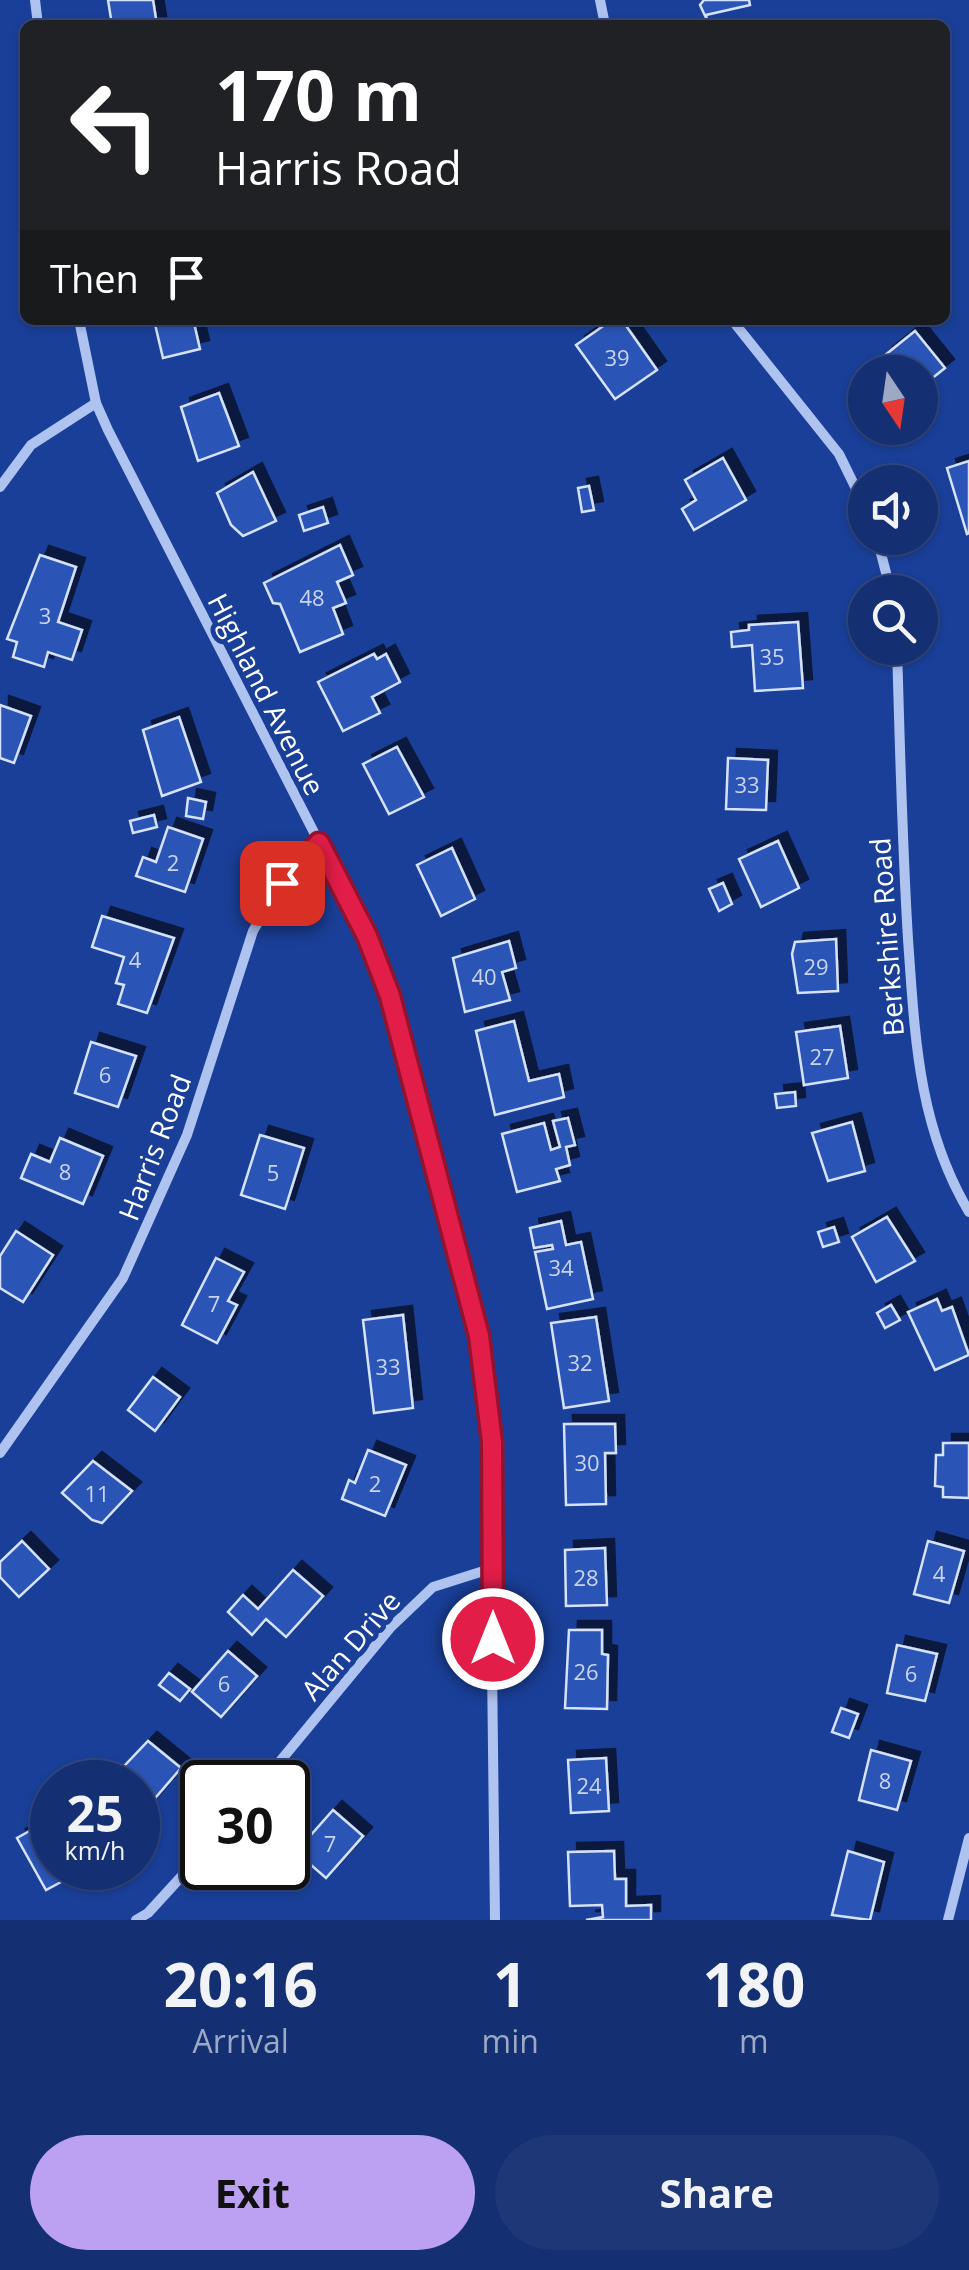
<!DOCTYPE html>
<style>
body{margin:0;font-family:"Open Sans",sans-serif;background:#1d3777;color:#f1f3f6;height:100vh;display:flex;flex-direction:column;font-size:38px;white-space:nowrap}
*{box-sizing:border-box;margin:0}
p{font-size:32px;color:#9da9c4}
.icon{flex:none;width:55px;height:55px;fill:none;stroke:currentColor;stroke-width:2;stroke-linecap:round;stroke-linejoin:round}
.map{position:relative;height:1920px;overflow:hidden}
.side{display:flex;flex-direction:column;background:#142f72;flex:1}
.side>*{flex:none}
.banner{position:absolute;left:20px;top:20px;width:930px;height:305px;border-radius:15px;box-shadow:0 2px 8px #0004,0 0 0 2px #334a84;background:#202124;color:#fff;overflow:hidden}
.needle{width:65px;rotate:167deg}
.controls{position:absolute;left:848px;top:355px;display:grid;gap:20px}
.controls a{display:grid;place-items:center;width:90px;height:90px;border-radius:50%;background:#142f72;box-shadow:0 2px 8px #0004,0 0 0 2px #334a84;font-size:50px}
.speed{position:absolute;left:30px;top:1760px;display:flex;gap:20px;font-size:50px;font-weight:700;text-align:center}
.speed>*{display:grid;place-content:center;width:130px;height:130px;border-radius:50%;background:#142f72;box-shadow:0 2px 8px #0004,0 0 0 2px #334a84;line-height:1}
.speed small{font-size:25px;font-weight:400}
.speed .limit{border:5px solid #111;border-radius:15px;background:#fff;color:#111}
.pin{position:absolute;display:grid;place-items:center;width:85px;height:85px;color:#fff;margin:-42px;border-radius:20px;box-shadow:0 5px 15px #0006}
.me{position:absolute;width:110px;margin:-55px;rotate:0deg;stroke-linejoin:round;filter:drop-shadow(0 0 8px #0008)}
.turn{display:flex;align-items:center;gap:35px;height:210px;padding:0 30px;font-size:45px}
.turn .icon{width:130px;height:130px;stroke-width:2.5}
.turn b{display:block;font-size:70px;line-height:85px}
.then{display:flex;align-items:center;height:95px;padding:0 30px;background:#0003;gap:20px;font-size:38px}
.eta{display:flex;justify-content:space-evenly;align-items:center;height:170px;text-align:center}
.eta b{font-size:60px;font-weight:700;line-height:70px}
.button{display:flex;gap:20px;margin-top:auto;padding:20px 30px}
.button a{flex:1;height:115px;border-radius:60px;background:#bca0f2;color:#111;font-size:40px;font-weight:700;line-height:115px;text-align:center}
.button a+a{background:#1d3777;color:#f1f3f6}
.map>svg:first-child{display:block}
.building{fill:#2954b6;stroke:#d6e2fb;stroke-width:2.5;filter:url(#shadow)}
.lines{fill:none;stroke-linecap:round;stroke-linejoin:round}
.street{stroke:#afc3f1;stroke-width:10}
.route-casing{stroke:#92132f;stroke-width:25}
.route{stroke:#e11d48;stroke-width:18}
.labels{text-anchor:middle;dominant-baseline:central;stroke-width:10;stroke-linejoin:round;paint-order:stroke}
.number-label{font-size:22px;fill:#cad4ed}
.street-label{font-size:28px;fill:#fff;stroke:#1a3f98}
</style>
<div class="map">
<svg width="969" height="1920" viewBox="0 0 969 1920">
<defs>
<filter id="shadow"><feDropShadow dx="9" dy="-9" stdDeviation="0" flood-color="#0009"/></filter>
</defs>
<rect width="100%" height="100%" fill="#1a3f98"/>
<g class="building">
<path d="M108,0h45l4,25h-45z"/>
<path d="M704,0h45l1,5 -44,10 1,5 -7,-15z"/>
<path d="M154,320h54l-14,3 6,26 -37,9z"/>
<path d="M612,320h10l35,50 -42,29 -39,-54z"/>
<path d="M915,331l30,37 -25,20v-16h-33l-4,-4 6,-6 -5,-6z"/>
<path d="M219,393l20,53 -41,15 -17,-54z"/>
<path d="M723,458l23,42 -52,30 -12,-21 14,-9 -11,-20z"/>
<path d="M969,461v72l-2,1 -20,-66z"/>
<path d="M253,472l23,49 -33,15 -12,-11 -14,-32z"/>
<path d="M589,486l5,24 -12,2 -4,-24z"/>
<path d="M323,507l5,16 -24,8 -5,-16z"/>
<path d="M340,545l13,30 -16,7 9,21 -13,5 10,26 -43,18 -20,-48 -7,-1 -9,-20z"/>
<path d="M40,555l36,12 -18,55 24,8 -10,30 -24,-8 -4,15 -31,-10 4,-15 -10,-3z"/>
<path d="M798,622l5,66 -48,3 -3,-46 -20,2 -1,-15 18,-2v-5z"/>
<path d="M374,654l3,5 9,-5 14,28 -28,15 8,16 -37,18 -25,-49z"/>
<path d="M0,705l31,11 -17,47 -14,-5z"/>
<path d="M179,717l22,65 -39,14 -19,-66z"/>
<path d="M397,747l27,50 -35,17 -26,-50z"/>
<path d="M728,758l40,2 -2,50 -40,-1z"/>
<path d="M188,798l18,4 -3,17 -17,-3z"/>
<path d="M154,815l3,12 -24,6 -3,-12z"/>
<path d="M168,827l35,12 -18,53 -49,-16 7,-19 13,5z"/>
<path d="M778,841l21,47 -38,19 -22,-48z"/>
<path d="M452,848l23,51 -34,17 -24,-51z"/>
<path d="M723,883l9,21 -13,7 -10,-22z"/>
<path d="M102,916l72,22 -27,75 -29,-9 6,-19 -8,-2 8,-26 -32,-10z"/>
<path d="M836,939l2,52 -40,2 -6,-39 3,-12z"/>
<path d="M509,941l7,27 -14,4 8,28 -45,12 -12,-54z"/>
<path d="M514,1021l15,60 30,-7 5,23 -69,18 -19,-84z"/>
<path d="M840,1026l8,52 -44,7 -8,-53z"/>
<path d="M91,1042l45,14 -18,51 -43,-14z"/>
<path d="M795,1092l1,14 -19,2 -2,-14z"/>
<path d="M568,1118l7,27 -9,2 4,18 -14,4 4,12 -43,11 -15,-58 42,-11 7,27 9,-3 -7,-26z"/>
<path d="M852,1122l13,49 -37,10 -16,-48z"/>
<path d="M260,1135l44,13 -19,61 -44,-14z"/>
<path d="M60,1138l43,18 -20,48 -62,-26 10,-24 19,8z"/>
<path d="M887,1217l28,44 -39,21 -24,-45z"/>
<path d="M561,1221l5,24 15,-3 12,57 -46,10 -12,-57 18,-3 -1,-4 -18,3 -4,-20z"/>
<path d="M834,1227l5,15 -16,5 -5,-15z"/>
<path d="M16,1231l37,24 -30,47 -23,-14v-32z"/>
<path d="M216,1258l28,14 -16,29 9,4 -20,38 -35,-18z"/>
<path d="M937,1299l5,12 10,-4 17,48 -34,15 -27,-58z"/>
<path d="M891,1305l9,15 -15,8 -8,-15z"/>
<path d="M403,1315l10,93 -39,5 -11,-93z"/>
<path d="M596,1317l13,84 -45,7 -13,-85z"/>
<path d="M153,1377l27,20 -25,34 -27,-21z"/>
<path d="M564,1424h51l1,29h-11l1,51 -40,1z"/>
<path d="M943,1443h26v55l-26,-1v-10l-8,-1 1,-31h7z"/>
<path d="M368,1450l38,15 -21,51 -43,-17 7,-19 6,3z"/>
<path d="M93,1461l39,30 -30,32 -10,-3 -30,-27z"/>
<path d="M22,1541l27,28 -30,28 -19,-20v-15z"/>
<path d="M928,1541l36,10 -15,52 -35,-9z"/>
<path d="M605,1548l2,57 -41,1 -1,-56z"/>
<path d="M293,1570l30,26 -37,41 -20,-18 -14,16 -24,-23 15,-17 15,14z"/>
<path d="M569,1630h33v24l6,1 -1,54 -42,-1z"/>
<path d="M897,1645l40,9 -12,47 -38,-8z"/>
<path d="M228,1651l29,25 -36,41 -29,-25z"/>
<path d="M169,1673l21,16 -10,12 -21,-16z"/>
<path d="M841,1708l17,6 -9,24 -17,-6z"/>
<path d="M148,1741l33,27 -37,43 -6,-6v-23h-29z"/>
<path d="M871,1750l40,11 -14,49 -38,-10z"/>
<path d="M606,1758l3,53 -38,2 -3,-53z"/>
<path d="M333,1810l30,26 -37,42 -30,-26z"/>
<path d="M44,1823l8,10v35h35l-41,22 -29,-52z"/>
<path d="M614,1851l1,28h11v27l25,-1v15h-65l17,-3 -1,-12 -32,1 -2,-54z"/>
<path d="M848,1851l36,11 -14,58 -38,-5z"/>
</g>
<g class="lines">
<g class="street">
<path d="M35,0l3,25"/>
<path d="M600,0l5,25"/>
<path d="M79,320l17,83 12,27 259,506 23,60 63,235 26,105 10,71 6,513"/>
<path d="M732,320l107,134 26,53"/>
<path d="M0,487l31,-42 65,-42"/>
<path d="M877,538l14,54"/>
<path d="M897,648c3,97 5,194 11,291 7,98 10,187 61,273"/>
<path d="M0,1453l123,-175 64,-143 66,-204 29,-48 37,-40"/>
<path d="M263,1782l127,-154 43,-41 60,-19"/>
<path d="M136,1920l12,-7 54,-59"/>
<path d="M948,1920l21,-82"/>
</g>
</g>
<g class="lines">
<defs>
<path id="route" d="M282,883l37,-40 48,93 23,60 89,340 13,106 1,197"/>
</defs>
<use href="#route" class="route-casing"/>
<use href="#route" class="route"/>
</g>
<g class="labels">
<g class="number-label">
<text x="617" y="357">39</text>
<text x="312" y="597">48</text>
<text x="45" y="615">3</text>
<text x="772" y="656">35</text>
<text x="747" y="784">33</text>
<text x="173" y="862">2</text>
<text x="135" y="959">4</text>
<text x="816" y="966">29</text>
<text x="484" y="976">40</text>
<text x="822" y="1056">27</text>
<text x="105" y="1074">6</text>
<text x="65" y="1171">8</text>
<text x="273" y="1172">5</text>
<text x="561" y="1267">34</text>
<text x="214" y="1303">7</text>
<text x="580" y="1362">32</text>
<text x="388" y="1366">33</text>
<text x="587" y="1462">30</text>
<text x="375" y="1483">2</text>
<text x="97" y="1493">11</text>
<text x="939" y="1573">4</text>
<text x="586" y="1577">28</text>
<text x="586" y="1671">26</text>
<text x="911" y="1673">6</text>
<text x="224" y="1683">6</text>
<text x="885" y="1780">8</text>
<text x="589" y="1785">24</text>
<text x="330" y="1843">7</text>
</g>
<g class="street-label">
<text transform="translate(267 694) rotate(63)">Highland Avenue</text>
<text transform="translate(886 937) rotate(-94)">Berkshire Road</text>
<text transform="translate(154 1147) rotate(-69)">Harris Road</text>
<text transform="translate(350 1645) rotate(-49)">Alan Drive</text>
</g>
</g>
</svg>
<div class="controls">
<a><svg class="needle" viewBox="-14 -14 28 28"><path d="M0-13l5 13h-10z" fill="#e53935"/><path d="M0 13l5-13h-10z" fill="#9da9c4"/></svg></a>
<a><svg class="icon" aria-label="sound" viewBox="0 0 24 24"><path d="M4 9h4l5-4v14l-5-4H4zM17 9q2 3 0 6"/></svg></a>
<a><svg class="icon" aria-label="search" viewBox="0 0 24 24"><circle cx="10" cy="10" r="6"/><path d="M15 15l6 6"/></svg></a>
</div>
<div class="speed"><div>25<small>km/h</small></div><div class="limit">30</div></div>
<div class="pin" style="left:282px;top:883px;background:#d93025"><svg class="icon" aria-label="arrive" viewBox="0 0 24 24"><path d="M6 21V4h12l-3 4 3 4H6"/></svg></div>
<svg class="me" style="left:493px;top:1639px" viewBox="-20 -20 40 40"><circle r="17" fill="#e11d48" stroke="#fff" stroke-width="3"/><path d="M0-11L8 9 0 5-8 9z" fill="#fff"/></svg>
<div class="banner">
<div class="turn"><svg class="icon" aria-label="left" viewBox="0 0 24 24"><path d="M17 20v-9H6M10 6l-5 5 5 5"/></svg><div><b>170 m</b>Harris Road</div></div>
<div class="then">Then<svg class="icon" aria-label="arrive" viewBox="0 0 24 24"><path d="M6 21V4h12l-3 4 3 4H6"/></svg></div>
</div>
</div>
<section class="side">
<div class="eta">
<div><b>20:16</b><p>Arrival</p></div>
<div><b>1</b><p>min</p></div>
<div><b>180</b><p>m</p></div>
</div>
<div class="button"><a>Exit</a><a>Share</a></div>
</section>
